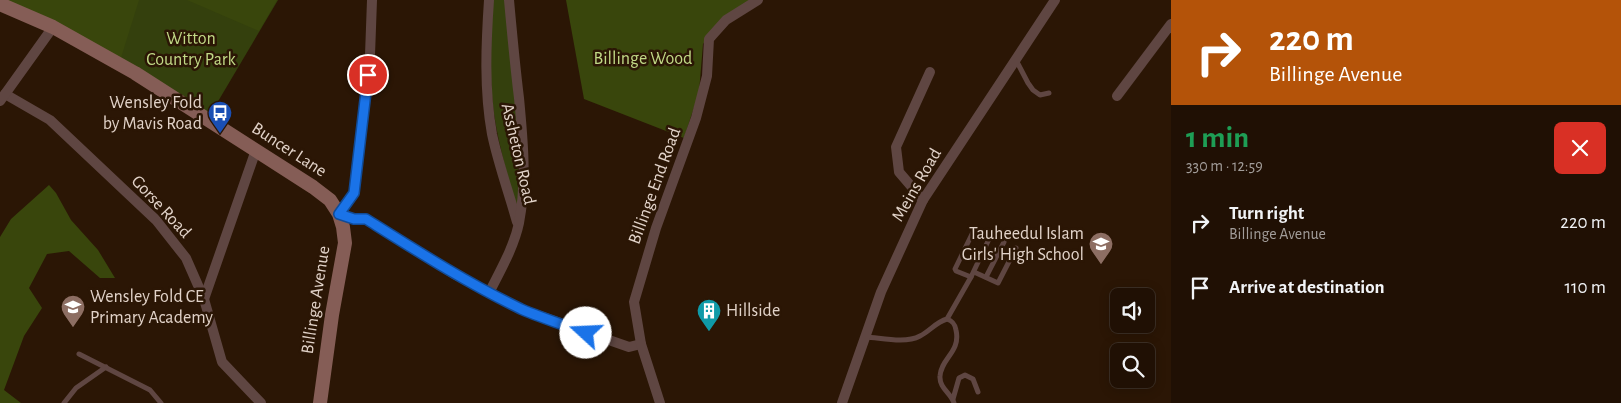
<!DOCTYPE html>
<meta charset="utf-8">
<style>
body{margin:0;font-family:"Alegreya Sans",sans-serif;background:#28190e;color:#f1f3f6;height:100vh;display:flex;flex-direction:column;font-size:19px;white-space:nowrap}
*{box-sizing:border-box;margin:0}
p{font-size:16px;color:#a29d9a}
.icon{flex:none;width:28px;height:28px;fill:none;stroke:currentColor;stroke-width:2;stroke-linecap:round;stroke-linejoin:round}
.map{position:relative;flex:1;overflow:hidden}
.drawer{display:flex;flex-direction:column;background:#201004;width:450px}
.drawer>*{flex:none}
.guide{background:#b45309;color:#fff;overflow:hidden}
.buttons{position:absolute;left:1110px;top:288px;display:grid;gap:10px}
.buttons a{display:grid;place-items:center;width:45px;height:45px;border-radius:8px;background:#201004;box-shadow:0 2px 12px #0003,0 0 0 1px #3d3026;font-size:25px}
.pin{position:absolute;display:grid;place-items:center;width:42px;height:42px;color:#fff;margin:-21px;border:2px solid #fff;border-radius:50%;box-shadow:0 1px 5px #0007}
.me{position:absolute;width:55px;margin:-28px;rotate:290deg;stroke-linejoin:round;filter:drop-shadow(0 0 4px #0008)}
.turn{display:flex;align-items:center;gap:18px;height:105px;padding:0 15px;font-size:22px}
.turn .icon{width:65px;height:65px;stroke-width:2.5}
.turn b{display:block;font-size:35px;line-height:42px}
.round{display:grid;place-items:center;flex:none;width:52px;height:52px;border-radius:8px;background:#28190e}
.overview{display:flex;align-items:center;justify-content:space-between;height:85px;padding:0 15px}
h1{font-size:30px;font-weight:700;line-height:38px;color:#1e9e55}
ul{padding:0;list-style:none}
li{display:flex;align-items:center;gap:15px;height:65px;padding:0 15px}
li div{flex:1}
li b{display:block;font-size:19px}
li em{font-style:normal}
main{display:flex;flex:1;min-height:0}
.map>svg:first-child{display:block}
.green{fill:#34400d}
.forest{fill:#39460c}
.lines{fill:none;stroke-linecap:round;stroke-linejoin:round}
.service{stroke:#5f4642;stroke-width:5}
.minor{stroke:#5f4642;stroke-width:10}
.secondary{stroke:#855d56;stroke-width:14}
.route-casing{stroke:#114b97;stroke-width:12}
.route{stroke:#1a73e8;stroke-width:9}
.labels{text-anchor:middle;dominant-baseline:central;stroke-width:5;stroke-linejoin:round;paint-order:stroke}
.park-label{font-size:18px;fill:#c1d986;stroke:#2b1605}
.poi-label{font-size:18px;fill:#e2d3c9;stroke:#2b1605;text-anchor:end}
.street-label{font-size:18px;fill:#e2d3c9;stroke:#2b1605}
</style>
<main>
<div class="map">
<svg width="1171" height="403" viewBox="0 0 1171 403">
<rect width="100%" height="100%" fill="#2b1605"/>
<g class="green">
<path d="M0,0h278l-71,120z"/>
<path d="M493,0h12c7,69 16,138 13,207l-2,1c-7,-27 -15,-55 -20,-82 -8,-42 -5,-84 -3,-126z"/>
</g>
<g class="forest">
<path d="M0,0h139l-20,64z"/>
<path d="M187,0h90l-18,31z"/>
<path d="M566,0h186l-38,29 -11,15 -4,48 -15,46 -100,-39z"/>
<path d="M49,185l7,8 15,27 27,30 17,28h-15l-31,-27 -22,3 -18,34 13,20 -18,28 -20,54 17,13h-21v-166l11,-18z"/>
</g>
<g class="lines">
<g class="service">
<path d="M1016,60l12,23 5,7 7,5 9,-2"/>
<path d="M974,272l24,11 18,-35"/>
<path d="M971,277l-15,-6 -1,-2 19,-39"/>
<path d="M986,277l18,-35"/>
<path d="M947,319c6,2 8,5 9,11 5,22 -15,28 -16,46 -1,12 11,17 14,27"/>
<path d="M866,337c16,1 39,7 54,-1 10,-5 16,-14 27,-17l24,-42 19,-40"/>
<path d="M79,354l71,36 11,13"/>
<path d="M953,399l6,-21 6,-3 8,4 5,13"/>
<path d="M64,403l12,-15 30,-21"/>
</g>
<g class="minor">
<path d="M372,0l-2,55 -16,138 -15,21 15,5h12l88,55 69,36 106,37 12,-3"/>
<path d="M489,0c-3,44 -5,90 3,134 6,29 17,59 25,88"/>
<path d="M5,94l45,26 106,100 30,38 18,41 18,63 39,41"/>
<path d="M1117,96l54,-72"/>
<path d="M0,101l53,-74"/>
<path d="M923,200l-24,-28 -3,-25 34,-75"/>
<path d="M489,293c11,-22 25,-46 30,-70 8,-41 4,-83 0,-125 -4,-32 -7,-65 -10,-98"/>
<path d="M204,299l52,-149"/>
<path d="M660,403l-19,-59 -7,-42 22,-74 40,-110 11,-42 2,-37 17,-19 32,-20"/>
<path d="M842,403l39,-111 42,-92 132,-200"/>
</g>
<path class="secondary" d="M0,4l53,23 82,46 178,114 17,13 9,14 4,13 2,16 -13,72 -12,88"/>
</g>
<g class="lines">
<defs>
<path id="route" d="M368,75l-14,118 -15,21 15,5h12c51,32 101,64 155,90 21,9 43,16 65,24"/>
</defs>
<use href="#route" class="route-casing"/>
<use href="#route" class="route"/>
</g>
<defs>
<symbol id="bus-pin" viewBox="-11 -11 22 30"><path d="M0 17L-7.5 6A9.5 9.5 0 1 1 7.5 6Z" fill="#1a4fb4" stroke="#2b1605"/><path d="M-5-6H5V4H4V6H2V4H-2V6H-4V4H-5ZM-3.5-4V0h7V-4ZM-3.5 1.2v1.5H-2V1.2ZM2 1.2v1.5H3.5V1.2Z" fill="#fff"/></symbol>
<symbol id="school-pin" viewBox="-11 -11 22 30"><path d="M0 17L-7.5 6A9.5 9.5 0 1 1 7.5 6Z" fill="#8d6e63" stroke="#2b1605"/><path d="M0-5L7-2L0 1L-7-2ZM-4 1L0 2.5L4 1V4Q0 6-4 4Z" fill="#fff"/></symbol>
<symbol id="building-pin" viewBox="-11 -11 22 30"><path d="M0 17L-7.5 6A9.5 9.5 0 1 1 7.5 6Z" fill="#0f9aa8" stroke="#2b1605"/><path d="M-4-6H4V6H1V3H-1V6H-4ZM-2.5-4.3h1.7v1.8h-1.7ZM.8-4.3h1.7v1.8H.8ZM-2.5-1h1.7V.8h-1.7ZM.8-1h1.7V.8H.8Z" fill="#fff"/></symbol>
</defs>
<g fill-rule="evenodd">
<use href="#bus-pin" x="206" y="99" width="28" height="38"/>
<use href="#school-pin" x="1087" y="230" width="28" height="38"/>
<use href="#school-pin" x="59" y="293" width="28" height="38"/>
<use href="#building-pin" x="695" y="297" width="28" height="38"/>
</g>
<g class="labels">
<g class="park-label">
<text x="191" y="39">Witton<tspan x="191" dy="21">Country Park</tspan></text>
<text x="643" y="59">Billinge Wood</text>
</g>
<g class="poi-label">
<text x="202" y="103">Wensley Fold<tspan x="202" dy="21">by Mavis Road</tspan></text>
<text x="1084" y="234">Tauheedul Islam<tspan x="1084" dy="21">Girls' High School</tspan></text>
<text x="90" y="297" text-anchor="start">Wensley Fold CE<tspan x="90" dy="21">Primary Academy</tspan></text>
<text x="726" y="311" text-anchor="start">Hillside</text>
</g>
<g class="street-label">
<text transform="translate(289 150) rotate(33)">Buncer Lane</text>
<text transform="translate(518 154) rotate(77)">Assheton Road</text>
<text transform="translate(917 185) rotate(-60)">Meins Road</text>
<text transform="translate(655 186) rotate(-70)">Billinge End Road</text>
<text transform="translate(161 207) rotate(47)">Gorse Road</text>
<text transform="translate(316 300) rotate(-81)">Billinge Avenue</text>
</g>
</g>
</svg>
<div class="buttons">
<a><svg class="icon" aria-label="sound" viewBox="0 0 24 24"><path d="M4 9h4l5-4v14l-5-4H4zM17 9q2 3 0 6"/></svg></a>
<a><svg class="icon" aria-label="search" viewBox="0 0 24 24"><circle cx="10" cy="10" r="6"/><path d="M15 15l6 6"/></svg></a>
</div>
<div class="pin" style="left:368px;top:75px;background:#d93025"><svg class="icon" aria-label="arrive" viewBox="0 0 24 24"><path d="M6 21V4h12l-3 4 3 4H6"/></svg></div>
<svg class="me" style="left:586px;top:333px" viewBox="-20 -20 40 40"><circle r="19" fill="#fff"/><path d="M0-13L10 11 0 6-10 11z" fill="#1a73e8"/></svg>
</div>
<section class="drawer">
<div class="guide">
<div class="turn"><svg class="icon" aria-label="right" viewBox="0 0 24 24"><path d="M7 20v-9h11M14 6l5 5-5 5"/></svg><div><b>220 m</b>Billinge Avenue</div></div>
</div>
<div class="overview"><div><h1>1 min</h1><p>330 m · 12:59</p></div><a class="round" style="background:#d93025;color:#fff"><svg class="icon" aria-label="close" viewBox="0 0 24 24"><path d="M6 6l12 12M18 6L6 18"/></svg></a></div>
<ul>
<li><svg class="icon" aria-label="right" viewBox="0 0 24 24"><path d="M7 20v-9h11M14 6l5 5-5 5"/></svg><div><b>Turn right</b><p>Billinge Avenue</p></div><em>220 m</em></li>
<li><svg class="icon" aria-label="arrive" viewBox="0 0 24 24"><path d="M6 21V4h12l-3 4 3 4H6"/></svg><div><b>Arrive at destination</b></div><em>110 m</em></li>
</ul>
</section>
</main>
